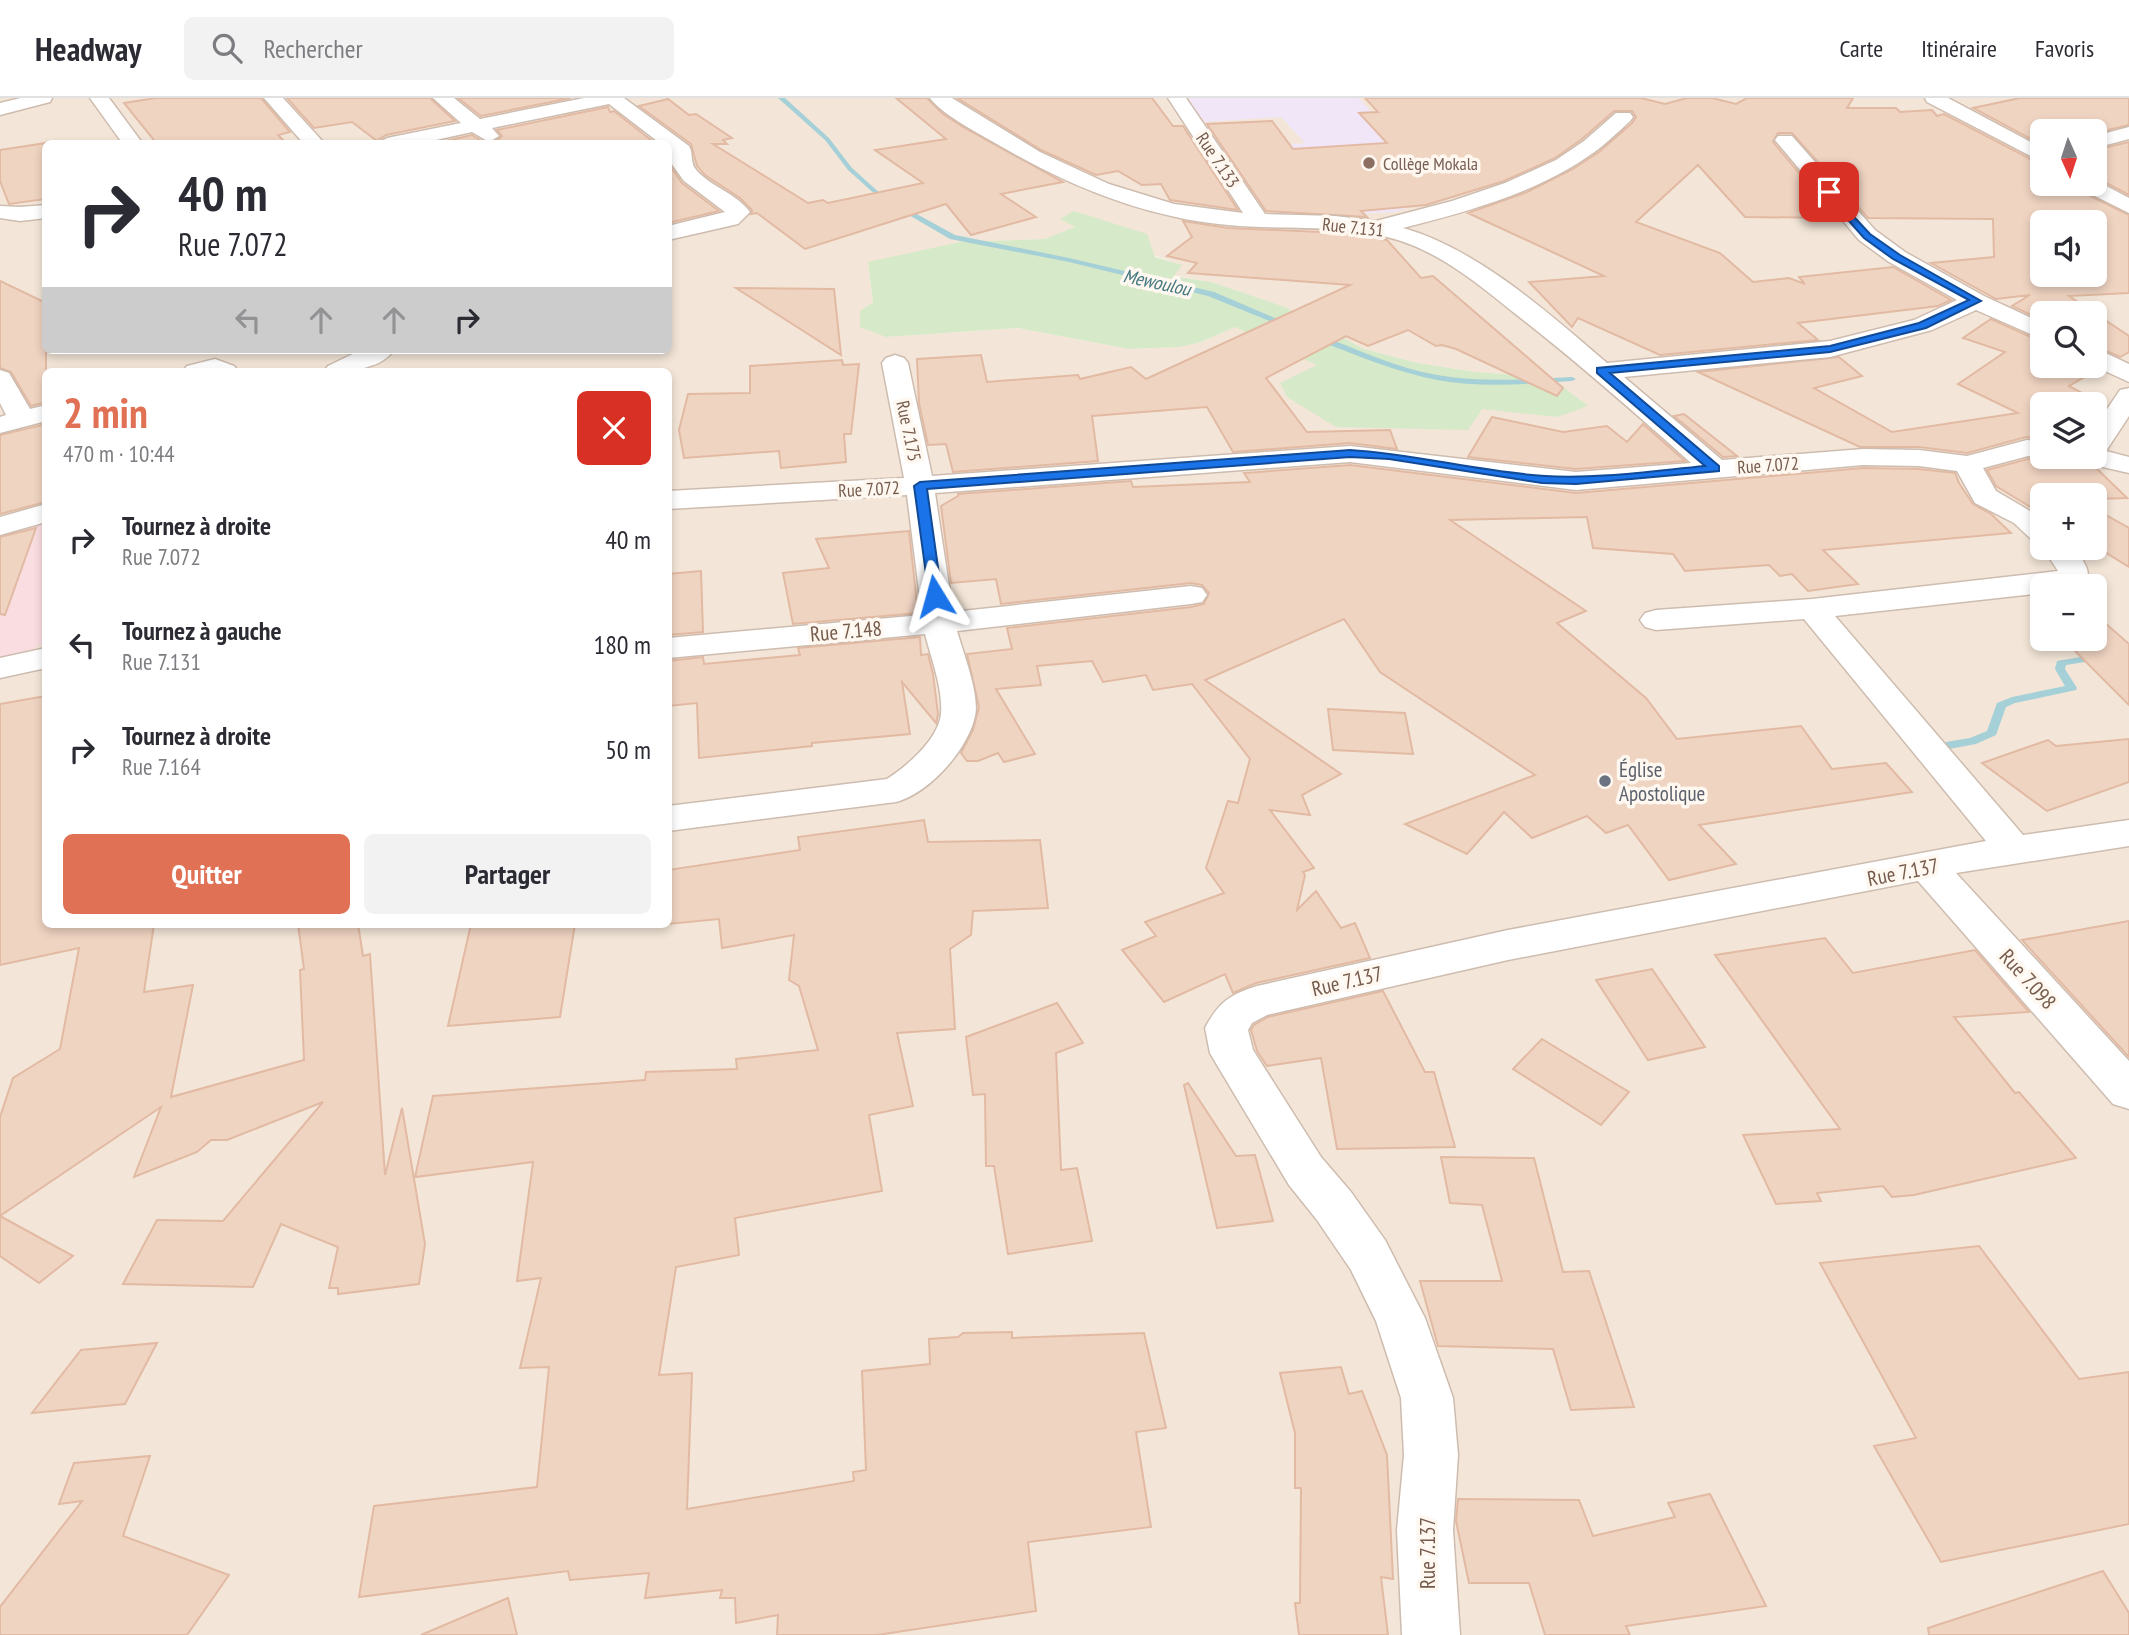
<!DOCTYPE html>
<html lang="fr">
<meta charset="utf-8">
<style>
body{margin:0;font-family:"PT Sans Narrow",sans-serif;background:#f2f2f3;color:#2b2b33;height:100vh;display:flex;flex-direction:column;font-size:26px;white-space:nowrap}
*{box-sizing:border-box;margin:0}
p{font-size:23px;color:#7c7c81}
.icon{flex:none;width:38px;height:38px;fill:none;stroke:currentColor;stroke-width:2;stroke-linecap:round;stroke-linejoin:round}
.map{position:relative;flex:1;overflow:hidden}
.details{position:absolute;left:42px;top:270px;width:630px;height:560px;display:flex;flex-direction:column;background:#fff;border-radius:10px;box-shadow:0 4px 10px #0003}
.details>*{flex:none}
.banner{position:absolute;left:42px;top:42px;width:630px;height:214px;border-radius:10px;box-shadow:0 4px 10px #0003;background:#fff;color:#2b2b33;overflow:hidden}
.needle{width:46px;rotate:177deg}
.fabs{position:absolute;left:2030px;top:21px;display:grid;gap:14px}
.fabs a{display:grid;place-items:center;width:77px;height:77px;border-radius:10px;background:#fff;box-shadow:0 4px 10px #0003;font-size:35px}
.pin{position:absolute;display:grid;place-items:center;width:60px;height:60px;color:#fff;margin:-30px;border-radius:14px;box-shadow:0 4px 10px #0006}
.me{position:absolute;width:77px;margin:-38px;rotate:352deg;stroke-linejoin:round;filter:drop-shadow(0 0 5px #0008)}
.turn{display:flex;align-items:center;gap:24px;height:147px;padding:0 21px;font-size:32px}
.turn .icon{width:91px;height:91px;stroke-width:2.5}
.turn b{display:block;font-size:49px;line-height:60px}
.lanes{display:flex;align-items:center;height:66px;padding:0 21px;background:#0003;justify-content:center;gap:35px;direction:ltr}
.lanes .off{opacity:.35}
.round{display:grid;place-items:center;flex:none;width:74px;height:74px;border-radius:10px;background:#f2f2f3}
.headline{display:flex;align-items:center;justify-content:space-between;height:119px;padding:0 21px}
h1{font-size:42px;font-weight:700;line-height:52px;color:#e07154}
.button{display:flex;gap:14px;margin-top:auto;padding:14px 21px}
.button a{flex:1;height:80px;border-radius:10px;background:#e07154;color:#fff;font-size:28px;font-weight:700;line-height:80px;text-align:center}
.button a+a{background:#f2f2f3;color:#2b2b33}
ul{padding:0;list-style:none}
li{display:flex;align-items:center;gap:21px;height:105px;padding:0 21px}
li div{flex:1}
li b{display:block;font-size:26px}
li em{font-style:normal}
header{display:flex;align-items:center;gap:42px;box-sizing:border-box;height:98px;padding:0 35px;background:#fff;border-bottom:2px solid #e1e1e2}
header strong{font-size:33px}
nav{display:flex;gap:38px;margin-inline-start:auto;font-size:24px}
.search{width:490px;height:63px;background:#f2f2f3;display:flex;align-items:center;gap:18px;box-sizing:border-box;padding:0 24px;border-radius:10px;color:#7c7c81;font-size:26px}
.map>svg:first-child{display:block}
.residential{fill:#f3e6d8;fill-rule:evenodd}
.education{fill:#f1e6f8}
.medical{fill:#f9dde1}
.green{fill:#d6e9c8}
.lines{fill:none;stroke-linecap:round;stroke-linejoin:round}
.stream{fill:#a5d0d7;fill-rule:evenodd}
.building{fill:#f0d4c2;stroke:#e2baa3;stroke-width:2;fill-rule:evenodd}
.minor-casing{stroke:#cebcaf;stroke-width:3}
.minor{fill:#fff;fill-rule:evenodd}
.route{fill:#1a73e8;stroke:#114b97;stroke-width:2}
.education-dot{fill:#8d6e63;stroke:#fef8f0;stroke-width:2.5}
.worship-dot{fill:#6b7280;stroke:#fef8f0;stroke-width:2.5}
.labels{text-anchor:middle;dominant-baseline:central;stroke-width:7;stroke-linejoin:round;paint-order:stroke}
.far-street-label{font-size:18px;fill:#765b4d;stroke:#fef8f0}
.far-education-label{font-size:18px;fill:#785e54;stroke:#fef8f0;text-anchor:start}
.far-water-label{font-size:19px;font-style:italic;fill:#447881;stroke:#fef8f0}
.street-label{font-size:21px;fill:#765b4d;stroke:#fef8f0}
.worship-label{font-size:21px;fill:#5b616d;stroke:#fef8f0;text-anchor:start}
</style>
<header>
<strong>Headway</strong>
<div class="search"><svg class="icon" aria-label="search" viewBox="0 0 24 24"><circle cx="10" cy="10" r="6"/><path d="M15 15l6 6"/></svg>Rechercher</div>
<nav><a>Carte</a><a>Itinéraire</a><a>Favoris</a></nav>
</header>
<div class="map">
<svg width="2129" height="1537" viewBox="0 0 2129 1537">
<rect width="100%" height="100%" fill="#fcf4ea"/>
<path class="residential" d="M0,0h2129v1537h-2129zM2042,33h53v53h-53zM46,46h622v206h-622zM2042,124h53v53h-53zM1076,129l105,38 -8,10 38,7 73,25 80,42 54,14 57,9 75,5 7,40 -277,-34 38,-18 -83,-38 -34,15 -21,5 -51,2 -111,-21 -132,9 -26,-26 13,-9 -5,-39 92,-21 85,-3zM2042,215h53v53h-53zM46,273h622v553h-622zM2042,306h53v53h-53zM2042,397h53v53h-53zM2042,488h53v53h-53z"/>
<path class="education" d="M1191,0h168l87,97 -52,17 -105,5 -13,-1 -51,-67 80,-6 -24,-26 -76,5 -18,-22z"/>
<path class="medical" d="M45,416v129l-18,9 -27,5v-131z"/>
<path class="green" d="M1074,113l73,23 8,23 27,8 -8,11 37,6 74,25 79,42 54,14 57,9 75,5 38,29 -31,11 -75,-8 -14,21 -132,-3 -49,-30 -7,-14 37,-18 -82,-38 -34,15 -21,5 -51,2 -111,-21 -132,9 -26,-10v-16l13,-9 -5,-40 92,-20 85,-3 30,-12 -15,-8z"/>
<g class="lines">
<g class="stream">
<path d="M778,0h7l44,40 23,30 30,27 73,40 114,23 145,34 77,33 -7,2 -76,-31 -139,-34 -119,-23 -72,-42 -30,-27 -23,-30z"/>
<path d="M1314,237h6c38,15 77,33 117,40 45,8 90,4 135,2l4,2 -4,2c-45,3 -90,7 -135,-1 -42,-8 -83,-26 -123,-41z"/>
<path d="M2129,551v6l-63,10 -1,4 12,19 -1,2 -61,13 -9,4 -10,28 -20,9 -32,6 -6,-4 2,-3 30,-5 17,-7 10,-28 15,-6 53,-11 -10,-17 2,-8z"/>
</g>
</g>
<g class="building">
<path d="M156,0h105l29,34 -12,3 9,9h-130l-33,-41z"/>
<path d="M287,0h143l25,23 -69,14 -9,6 -25,-19 -38,6z"/>
<path d="M458,0h113l-90,18z"/>
<path d="M896,0h31l16,16 20,13 100,55 -62,12 35,23 -65,18 -25,-31 -141,45 -48,-36 -6,1 1,-4 -12,-12 -35,-23 -8,-9 -6,-22 -52,-38 29,-7 21,16 7,-1 36,24 -9,2 4,4h-14l95,59 15,-3 5,3 95,-20 -48,-33 71,-11z"/>
<path d="M957,0h195l21,28h10l55,84 -68,-10 -9,-16 -19,1 -24,-14 -22,4 -55,-25z"/>
<path d="M1365,0h276l24,6 22,-6h25l24,6 11,-6h106l-6,10h49l4,4 32,-2 5,6 7,-2 98,51v19h31l5,6 51,25v78l-60,3 60,40v16l-9,5 -25,-11v-33h-53v7l-30,-14 18,-11 -34,4 -65,-36 63,-6 -1,-38 -125,-1 -76,-85h-14l-5,9 64,76 -92,-1 -47,-52 -62,57 84,31 33,29 36,-4 16,6 -6,-7 94,-10 58,33 -13,6 -140,17 20,17 -158,15 -82,-37 -6,9 -43,-45 75,-6 -136,-63 59,-21 46,-23 26,-17 33,-29 4,-6 -4,-6h-18l-32,28 -27,19 -51,23 -78,24 -65,6 6,6 -101,-6 -59,-87 65,-3 21,28 94,-6 -28,-30 19,-1zM2042,124h53v53h-53z"/>
<path d="M2020,0h109v27l-34,8 -53,-2v14l-69,-37z"/>
<path d="M608,9l2,5 4,-1 42,33h-164l10,-8 -5,-6z"/>
<path d="M472,37l14,9h-54z"/>
<path d="M2129,44v53l-34,-18v-27z"/>
<path d="M46,45v56l-37,5 -9,-23v-31z"/>
<path d="M668,65l14,20 37,28 -51,12z"/>
<path d="M1183,123l45,7 116,5 43,7 34,38 12,-2 130,112 -6,8 -101,-47 -14,-4 -6,1 -28,-16 -40,16 -22,-10 -80,42 41,54 83,-2 7,19 -47,-6 -117,9 -26,-45 -115,9 6,45 -145,11 -7,-28 -18,1 -9,-42 -2,-44 64,-4 6,27 91,-7 2,4 51,-12 15,12 204,-94 -162,-12 9,-10 -30,-7 25,-19z"/>
<path d="M0,183l46,22v99l-15,4 -20,-34 -11,-4z"/>
<path d="M736,190l98,1 7,66z"/>
<path d="M1991,221l51,23v24h49l6,4 -28,16 37,20 -11,17v-19h-53v34l-16,-1 -59,16 -48,-6h-59l-162,-75 141,-15 23,19 -48,12 78,44 126,-19 -60,-29 47,-32 -42,-14z"/>
<path d="M842,262l1,5 16,-1 -8,70h-7l2,28 -65,6 -2,-17 -95,7 -5,-28 9,-36 62,-1v-27z"/>
<path d="M1684,316l53,42 -14,1 -49,-41z"/>
<path d="M1492,319l71,15 44,-6 20,16 16,-18 42,37 -109,8 -108,-12z"/>
<path d="M46,326l-1,78 -45,12v-79z"/>
<path d="M2047,359h31l5,7 13,4 31,30 -32,1v-4h-53v19l-46,-28 -9,-16 41,-11 16,1z"/>
<path d="M1350,367l226,28 287,-25 56,1 36,4 4,10 14,21 18,10 20,19 -188,17 35,34 -50,7 -16,-17 -12,2 -11,-11 -84,6 -12,-17 -80,-6 -6,-31 -137,3 136,91 -29,12 89,75 31,41 124,-13 31,43 54,-6 26,29 -213,33 37,39 -67,16 -41,-55 -22,8 -19,-17 -55,22 -28,-26 -37,42 -62,-30 130,-49 -155,-103 -36,-53 -139,61 136,94 -39,21 8,20 -40,-5 44,58 -11,4 2,3 -8,35 19,-19 25,37 14,-5 15,35 -114,25 -23,10 -8,-19 -61,28 -42,-52 34,-14 -11,-14 79,-29 -18,-25 22,-67 10,2 12,-44 -58,-75 -39,6 -7,-15 -43,7 -11,-21 -55,5 4,19 -45,4 39,65 -31,8 -6,-9 -20,8h-11l-6,-8 12,-23 6,-23 -12,-53 45,-5 -5,-21 184,-21 13,-3 5,-11 -7,-8 -11,-2 -190,21 -5,-25 -45,4 -10,-77 17,-10v-2l173,-13 2,6 117,-5 -6,-9z"/>
<path d="M2095,411l34,19v39l-34,-21z"/>
<path d="M36,430l-31,87 -5,-1v-77z"/>
<path d="M909,433l9,82 -125,11 -10,-51 46,-5 -13,-29z"/>
<path d="M701,473l2,61 -35,3v-61z"/>
<path d="M2095,516l34,30v61l-66,-66h32z"/>
<path d="M920,539l1,18 7,-1 5,20 5,40 -2,9 -34,-41 8,52 -98,9v3l-113,12 -2,-55 -29,3v-45l35,-4 1,7 96,-9 -2,-7z"/>
<path d="M46,598v228h108l-10,68 49,-7 -22,112 133,-37 -4,-90 4,-1 -6,-45h60l5,32 7,-2 15,221 17,-67 23,136 -6,40 -81,10v-6h-9l9,-41 -57,-23 -28,63 -130,-3 34,-64 66,1 100,-119 -96,38h-16l-14,12 -63,25 27,-70 -161,109 73,40 -34,27 -39,-27v-139l13,-39 47,-29 19,-101 -79,17v-261z"/>
<path d="M1328,611l77,4 8,41 -80,-4z"/>
<path d="M2129,641v43l-82,29 -65,-48 66,-23 8,6z"/>
<path d="M924,722l4,22 112,-2 8,68 -75,3 -2,24 -21,14 5,80 -58,4 16,73 -44,9 13,76 -147,27 4,37 -63,12 -17,108 33,-2 -5,136 167,-28 -1,-9 13,-2 -4,-99 68,-7 -1,-25 29,-2 5,-4 49,-1v6l132,-5 22,95 -30,4 15,95 -123,15 8,69 -159,24h-100l1,-20 -42,8 -1,-25h-15l2,-8 -77,8 4,-25 -79,7 -2,-9 -209,26 15,-91 163,-19 12,-120 -29,1 21,-90 -24,3 16,-119 -118,15 18,-81 212,-16 1,-8 91,-3 -1,-10 82,-9 -19,-64 -10,-6 5,-45 -72,13 -3,-29 -51,5v-54l132,-20 -2,-13z"/>
<path d="M2129,823v136l-107,-117z"/>
<path d="M471,826h104l-15,93 -112,9z"/>
<path d="M1825,840l28,35 122,-23 54,62 -75,5 61,76 4,-1 57,66 -162,37 -22,2 -9,-11 -66,7 4,8 -45,3 -33,-69 97,-6 -125,-174z"/>
<path d="M1652,871l53,78 -57,13 -52,-80z"/>
<path d="M1383,893l42,81h9l21,75 -118,2 -16,-91 -54,8 -10,-15 -6,-21 3,-5 14,-8z"/>
<path d="M1057,905l26,40 -27,10 5,117 16,-2 15,73 -84,13 -14,-88h-8l-1,-72 -12,1 -7,-58z"/>
<path d="M1542,941l87,53 -28,33 -88,-56z"/>
<path d="M1188,985l48,73 19,-1 18,66 -56,7 -33,-143z"/>
<path d="M1441,1059l93,1 29,114 26,-1 45,136 -63,3 -18,-61 -115,-3 -18,-65h82l-20,-76 -32,-2z"/>
<path d="M1979,1148l100,133 50,-7v152l-188,38 -67,-116 42,-8 -96,-175z"/>
<path d="M157,1245l-32,61 -93,9 49,-63z"/>
<path d="M1341,1269l8,27 13,-3 25,64 6,124 -12,-2 7,58h-89l-4,-32h5l1,-115h-6v-55l-15,-60z"/>
<path d="M150,1358l-27,80 106,39 -42,60h-187v-28l82,-106 -23,3 15,-41z"/>
<path d="M1710,1396l56,112 -140,20 4,9h-85l-16,-52h-60l-13,-62 2,-22 121,1 14,36 82,-19 -7,-14z"/>
<path d="M2103,1473l26,42v22h-200l-1,-7z"/>
<path d="M508,1500l9,37h-96z"/>
</g>
<g class="lines">
<defs>
<g id="minor">
<path d="M21,0h31l-2,4 -50,13v-12z"/>
<path d="M90,0h19l34,46h-20z"/>
<path d="M264,0h19l42,46h-21z"/>
<path d="M433,0h21l26,21 104,-21h40l65,48c5,8 0,16 8,25 15,16 40,23 53,41l-12,12 -70,16v-14l57,-14 -41,-31 -13,-18 1,-11 -4,-3v-5h-7l-52,-40 -117,24 7,8 -10,6 -17,-10 -54,12h-41l10,-6 74,-15z"/>
<path d="M930,0h22l88,54 69,32 65,20 69,9 -75,-115h18l79,116 70,2 41,5 76,-20 53,-18 51,-23 28,-19 32,-28h14l3,4 -3,4c-12,11 -24,23 -37,32 -56,40 -124,58 -190,75 75,21 145,85 204,135l223,-22 84,-21 43,-20 -68,-38 -30,-22 -84,-100 3,-4h14l83,94 30,22 79,44 58,27v16l-66,-29 -44,20 -102,27 -206,20 98,83 141,-11 56,1 48,6 60,-16 15,1 2,16 -16,-1 -45,12 13,23 46,27v24l-11,-3 -17,-16 -39,-20 -18,-32 -38,-5 -56,-1 -287,25 -226,-28 -415,31 18,119 238,-26 11,2 5,7 -5,7 -11,2 -234,27c6,21 23,64 18,85 -7,34 -46,77 -79,86l-228,29v-25l219,-27c20,-13 51,-39 54,-65 2,-26 -10,-56 -16,-80l-257,24v-20l254,-23 -15,-120 -239,14v-18l236,-13 -22,-115 4,-5 9,-3 9,3 4,5 24,113 418,-30 226,26 115,-9c-58,-52 -116,-103 -178,-151 -31,-25 -64,-52 -101,-67 -59,-23 -123,-14 -184,-20 -80,-7 -155,-37 -224,-77 -20,-12 -61,-32 -74,-50z"/>
<path d="M1925,0h23l94,50v14l-115,-60z"/>
<path d="M2129,29v12l-34,9v-12z"/>
<path d="M2095,82l34,18v15l-50,-25 -3,-4h19z"/>
<path d="M46,107v13l-26,3 -20,-3v-12l20,1z"/>
<path d="M2095,250l34,16v18l-35,-16z"/>
<path d="M361,252h33c-15,21 -47,21 -70,21l4,-5z"/>
<path d="M215,261l19,7 4,5h-55l4,-5z"/>
<path d="M0,272l9,3 21,36 16,-4v16l-46,12v-16l6,-2 -6,-12z"/>
<path d="M2129,290v28l-23,35 23,6v16l-44,-10 -4,-6h14v-30l25,-37z"/>
<path d="M46,406v18l-46,13v-18z"/>
<path d="M2043,450h31c32,40 3,38 -32,38v7l-207,23 188,219 106,-15v26l-173,27 173,188v48l-16,-5 -195,-223 -410,79 -241,55 -15,8 -4,7 5,20 68,107 30,35 34,48 40,78 28,80 5,57 -5,75 7,105h-58l-5,-105 7,-75 -3,-57 -25,-77 -25,-51 -34,-50 -28,-35 -72,-120 -7,-12 -5,-25c14,-26 24,-33 52,-42l251,-56 478,-89 -182,-222 -148,11 -11,-3 -5,-7 5,-7 11,-3 156,-11 246,-28z"/>
<path d="M46,550v20l-46,10v-20z"/>
</g>
</defs>
<use href="#minor" class="minor-casing"/>
<use href="#minor" class="minor"/>
</g>
<path class="route" d="M1829,92l41,44 30,21 81,46 -55,27 -96,24 -220,21 109,93v5l-143,13 -34,-1 -153,-24 -39,-2 -423,32 15,107 -7,3 -6,-3 -15,-110 6,-4 430,-32c66,4 130,22 195,26 53,3 107,-5 160,-10l-108,-93v-5l233,-22 89,-23 50,-23 -76,-41 -29,-21 -39,-44v-3z"/>
<circle class="education-dot" cx="1369" cy="65" r="7"/>
<circle class="worship-dot" cx="1605" cy="683" r="7"/>
<g class="labels">
<g class="far-street-label">
<text transform="translate(1218 62) rotate(56)">Rue 7.133</text>
<text transform="translate(1353 129) rotate(6)">Rue 7.131</text>
<text transform="translate(909 333) rotate(78)">Rue 7.175</text>
<text transform="translate(1768 367) rotate(-4)">Rue 7.072</text>
<text transform="translate(869 391) rotate(-3)">Rue 7.072</text>
</g>
<g class="far-education-label">
<text x="1383" y="65">Collège Mokala</text>
</g>
<g class="far-water-label">
<text transform="translate(1157 184) rotate(12)">Mewoulou</text>
</g>
<g class="street-label">
<text transform="translate(846 533) rotate(-5)">Rue 7.148</text>
<text transform="translate(1903 774) rotate(-11)">Rue 7.137</text>
<text transform="translate(2028 881) rotate(48)">Rue 7.098</text>
<text transform="translate(1347 883) rotate(-13)">Rue 7.137</text>
<text transform="translate(1427 1455) rotate(-90)">Rue 7.137</text>
</g>
<g class="worship-label">
<text x="1619" y="671">Église<tspan x="1619" dy="24">Apostolique</tspan></text>
</g>
</g>
</svg>
<div class="fabs">
<a><svg class="needle" viewBox="-14 -14 28 28"><path d="M0-13l5 13h-10z" fill="#e53935"/><path d="M0 13l5-13h-10z" fill="#7c7c81"/></svg></a>
<a><svg class="icon" aria-label="sound" viewBox="0 0 24 24"><path d="M4 9h4l5-4v14l-5-4H4zM17 9q2 3 0 6"/></svg></a>
<a><svg class="icon" aria-label="search" viewBox="0 0 24 24"><circle cx="10" cy="10" r="6"/><path d="M15 15l6 6"/></svg></a>
<a><svg class="icon" aria-label="layers" viewBox="0 0 24 24"><path d="M12 4l9 5-9 5-9-5zM3 14l9 5 9-5"/></svg></a>
<a>+</a>
<a>−</a>
</div>
<div class="pin" style="left:1829px;top:94px;background:#d93025"><svg class="icon" aria-label="arrive" viewBox="0 0 24 24"><path d="M6 21V4h12l-3 4 3 4H6"/></svg></div>
<svg class="me" style="left:935px;top:498px" viewBox="-20 -20 40 40"><path d="M0-17L14 15 0 8-14 15z" fill="#1a73e8" stroke="#fff" stroke-width="4"/></svg>
<div class="banner">
<div class="turn"><svg class="icon" aria-label="right" viewBox="0 0 24 24"><path d="M7 20v-9h11M14 6l5 5-5 5"/></svg><div><b>40 m</b>Rue 7.072</div></div>
<div class="lanes"><svg class="icon off" aria-label="left" viewBox="0 0 24 24"><path d="M17 20v-9H6M10 6l-5 5 5 5"/></svg><svg class="icon off" aria-label="ahead" viewBox="0 0 24 24"><path d="M12 20V5M6 11l6-6 6 6"/></svg><svg class="icon off" aria-label="ahead" viewBox="0 0 24 24"><path d="M12 20V5M6 11l6-6 6 6"/></svg><svg class="icon" aria-label="right" viewBox="0 0 24 24"><path d="M7 20v-9h11M14 6l5 5-5 5"/></svg></div>
</div>
<section class="details">
<div class="headline"><div><h1>2 min</h1><p>470 m · 10:44</p></div><a class="round" style="background:#d93025;color:#fff"><svg class="icon" aria-label="close" viewBox="0 0 24 24"><path d="M6 6l12 12M18 6L6 18"/></svg></a></div>
<ul>
<li><svg class="icon" aria-label="right" viewBox="0 0 24 24"><path d="M7 20v-9h11M14 6l5 5-5 5"/></svg><div><b>Tournez à droite</b><p>Rue 7.072</p></div><em>40 m</em></li>
<li><svg class="icon" aria-label="left" viewBox="0 0 24 24"><path d="M17 20v-9H6M10 6l-5 5 5 5"/></svg><div><b>Tournez à gauche</b><p>Rue 7.131</p></div><em>180 m</em></li>
<li><svg class="icon" aria-label="right" viewBox="0 0 24 24"><path d="M7 20v-9h11M14 6l5 5-5 5"/></svg><div><b>Tournez à droite</b><p>Rue 7.164</p></div><em>50 m</em></li>
</ul>
<div class="button"><a>Quitter</a><a>Partager</a></div>
</section>
</div>
